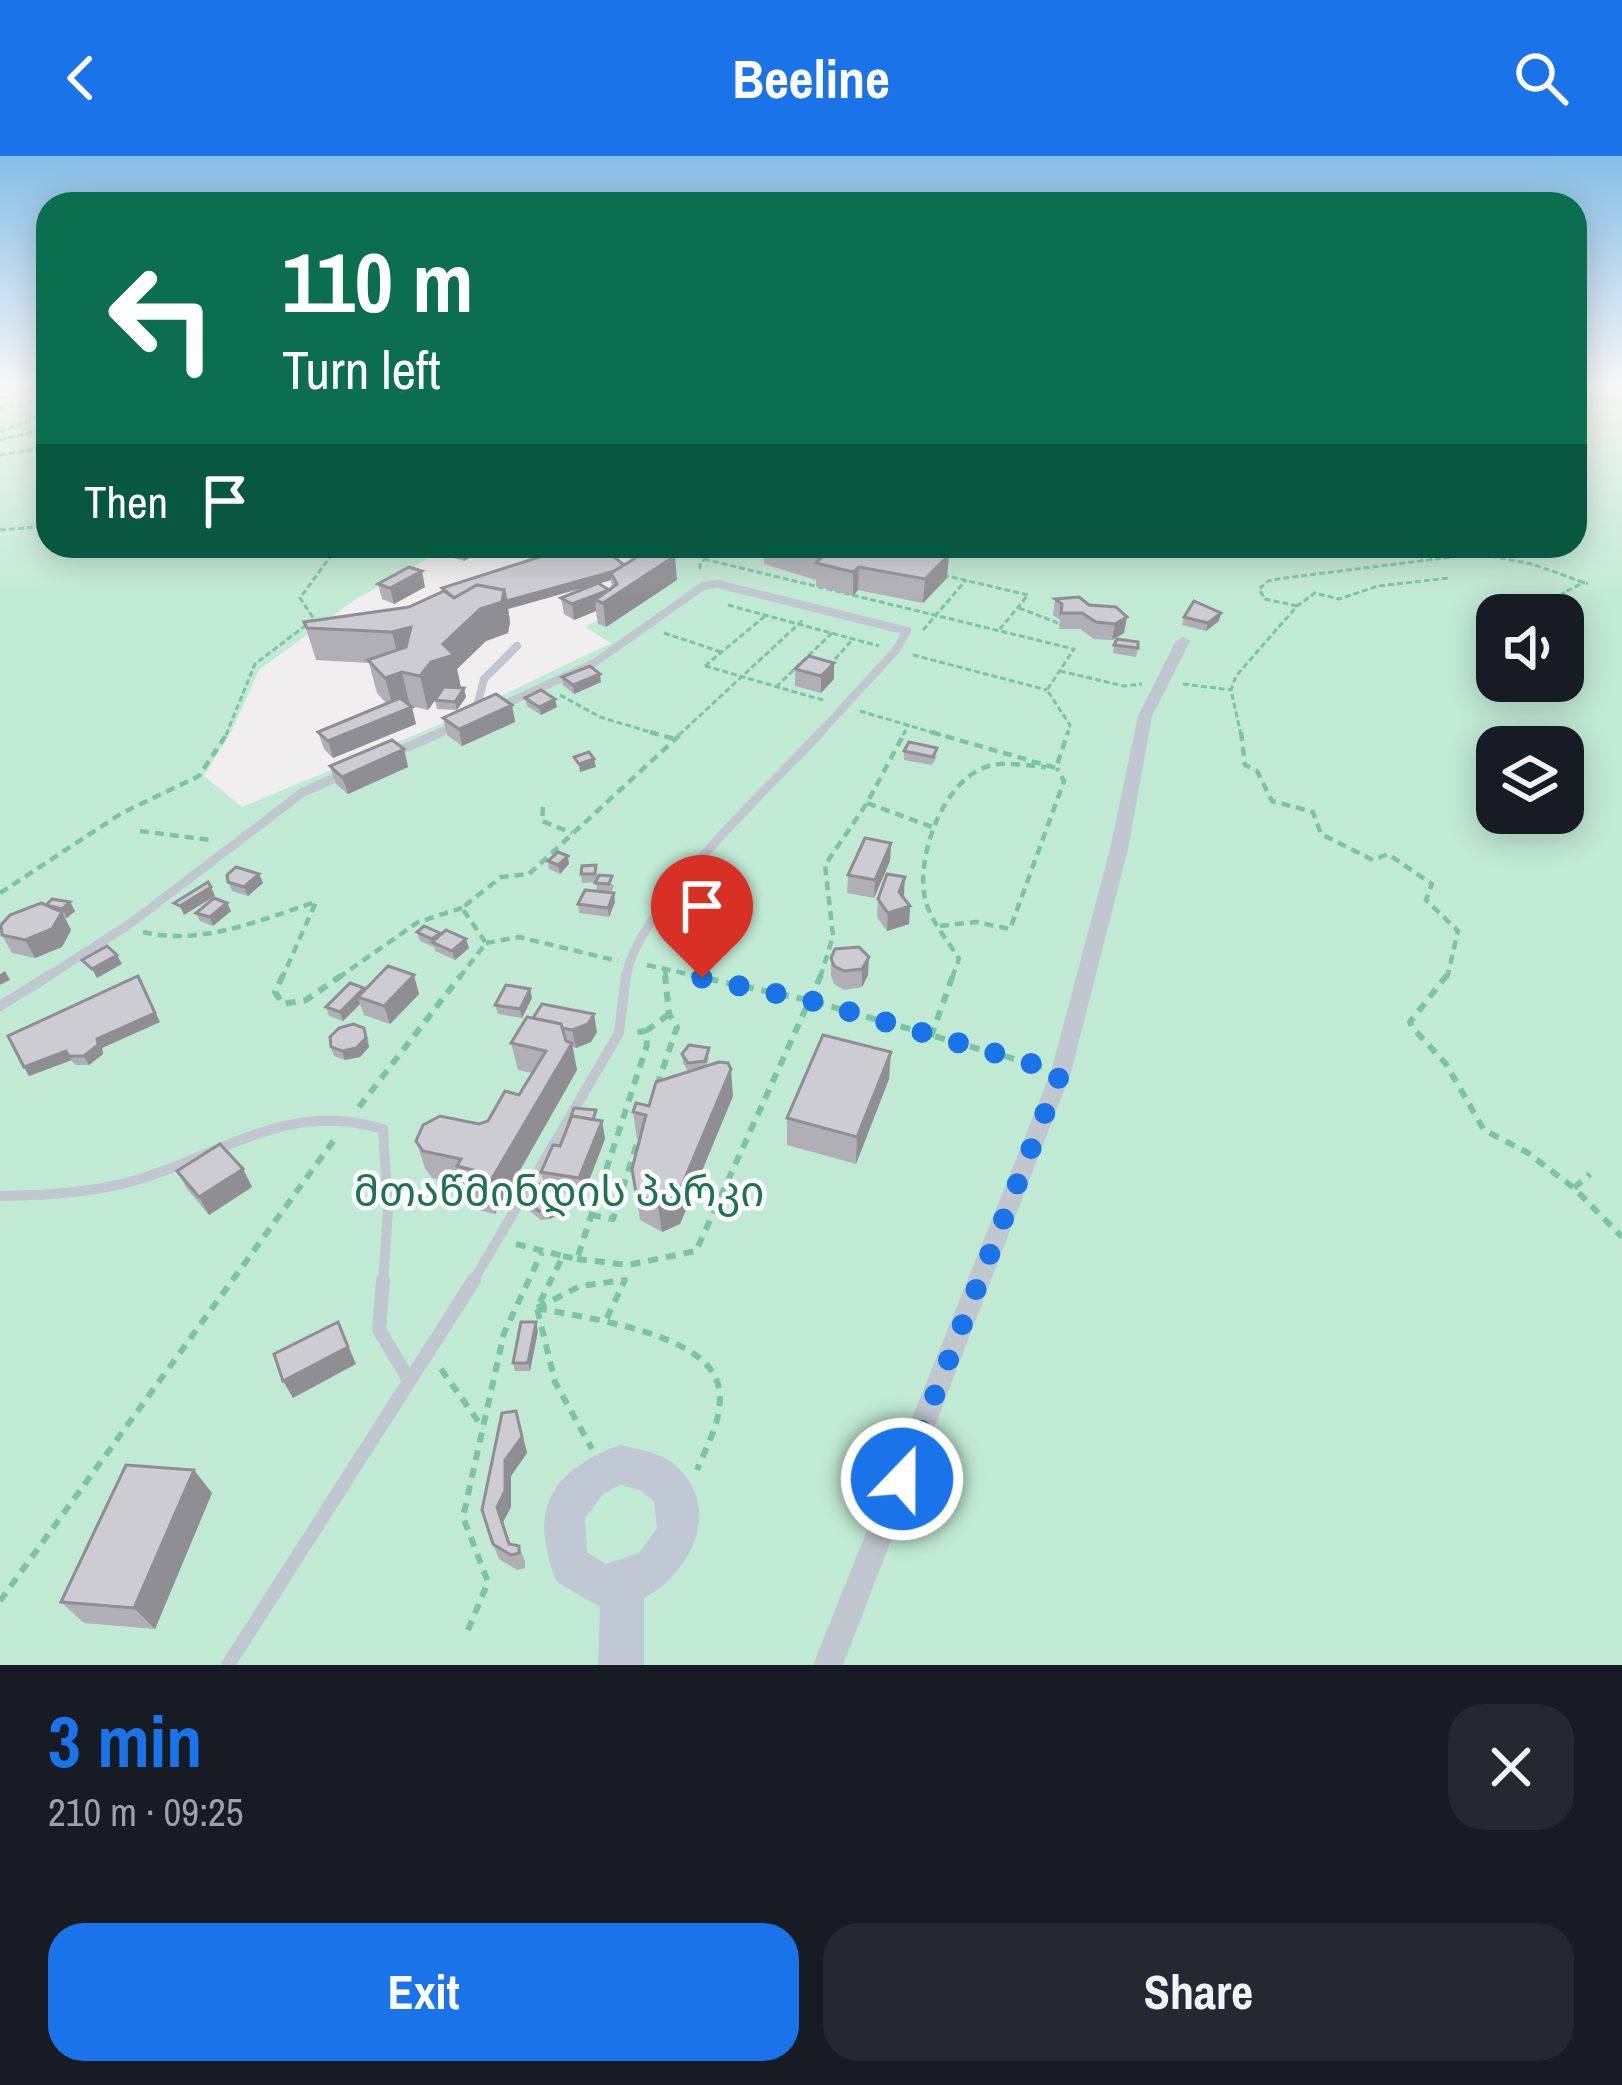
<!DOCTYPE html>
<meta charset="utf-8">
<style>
body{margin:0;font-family:"Archivo Narrow","Noto Sans Georgian",sans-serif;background:#242831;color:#f1f3f6;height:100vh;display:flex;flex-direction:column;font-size:45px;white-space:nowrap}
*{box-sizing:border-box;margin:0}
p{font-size:39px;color:#9ea1a6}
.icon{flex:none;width:66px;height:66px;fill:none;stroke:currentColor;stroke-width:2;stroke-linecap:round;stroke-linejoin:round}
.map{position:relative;height:1509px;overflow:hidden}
.side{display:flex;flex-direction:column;background:#171b24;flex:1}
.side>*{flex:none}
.top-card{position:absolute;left:36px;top:36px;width:1551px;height:366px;border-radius:36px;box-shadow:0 6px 30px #0003;background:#0b6e4f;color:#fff;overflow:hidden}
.fabs{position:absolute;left:1476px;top:438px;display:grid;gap:24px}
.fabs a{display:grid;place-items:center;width:108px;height:108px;border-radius:24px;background:#171b24;box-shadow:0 6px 30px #0003;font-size:60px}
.pin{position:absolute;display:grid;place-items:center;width:102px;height:102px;color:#fff;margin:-123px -51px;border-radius:50% 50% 50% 0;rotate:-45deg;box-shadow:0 0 12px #0007}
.pin .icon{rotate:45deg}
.me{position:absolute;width:132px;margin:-66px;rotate:22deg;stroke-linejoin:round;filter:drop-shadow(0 0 9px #0008)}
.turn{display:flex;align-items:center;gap:42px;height:252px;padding:0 48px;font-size:54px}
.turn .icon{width:156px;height:156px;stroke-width:2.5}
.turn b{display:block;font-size:84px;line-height:102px}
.then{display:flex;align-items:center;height:114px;padding:0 48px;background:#0003;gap:24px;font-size:45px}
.round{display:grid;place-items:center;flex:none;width:126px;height:126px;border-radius:36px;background:#242831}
.head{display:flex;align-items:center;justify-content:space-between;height:204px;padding:0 48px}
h1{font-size:72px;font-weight:700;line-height:90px;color:#1a73e8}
.button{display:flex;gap:24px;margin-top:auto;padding:24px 48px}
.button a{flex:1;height:138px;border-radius:36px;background:#1a73e8;color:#fff;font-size:48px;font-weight:700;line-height:138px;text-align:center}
.button a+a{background:#242831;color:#f1f3f6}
header{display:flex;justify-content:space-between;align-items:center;height:156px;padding:0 48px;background:#1a73e8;color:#fff;font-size:54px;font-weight:700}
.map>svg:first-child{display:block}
.green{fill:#c0ead3;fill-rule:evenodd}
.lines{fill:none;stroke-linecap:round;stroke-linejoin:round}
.path-far2{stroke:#7bc4a6;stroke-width:3;stroke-dasharray:6 3;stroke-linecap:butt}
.path-far1{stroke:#7bc4a6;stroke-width:4.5;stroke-dasharray:9 6;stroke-linecap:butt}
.path{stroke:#7bc4a6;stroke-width:6;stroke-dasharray:10 8;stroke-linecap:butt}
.lane-far3{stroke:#c0c7ce;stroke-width:8}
.lane-far2{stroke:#c0c7ce;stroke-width:9}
.lane-far1{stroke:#c0c7ce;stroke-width:10}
.lane{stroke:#c0c7ce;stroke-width:14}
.street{fill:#c0c7ce;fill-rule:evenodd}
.secondary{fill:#c0c8d3;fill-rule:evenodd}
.wall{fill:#afafb5;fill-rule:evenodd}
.shaded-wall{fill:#8f8f93}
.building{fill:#ccccd2;stroke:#8f8f93;stroke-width:3}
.route{stroke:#1a73e8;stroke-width:21;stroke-dasharray:0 37.8}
.labels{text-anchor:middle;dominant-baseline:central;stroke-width:9;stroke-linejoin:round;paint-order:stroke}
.near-park-label{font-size:42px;fill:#207350;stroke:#fff}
</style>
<header><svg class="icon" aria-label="back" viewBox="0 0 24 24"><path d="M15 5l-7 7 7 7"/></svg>Beeline<svg class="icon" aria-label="search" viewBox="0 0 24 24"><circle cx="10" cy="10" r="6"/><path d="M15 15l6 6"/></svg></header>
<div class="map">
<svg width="1622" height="1509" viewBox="0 0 1622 1509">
<rect width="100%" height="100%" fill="#f0eeee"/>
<path class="green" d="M0,229h48v161h402l-97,55 -94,69 -26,58 -29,48 38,31 213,-89 156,-75 -26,-16 28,-15 48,-48 -25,-18h939v-161h47v1280h-1622zM1497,459h66v66h-66zM1497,591h66v66h-66z"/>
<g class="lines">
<g class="path-far2">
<path d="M0,241l24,-3 16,-9"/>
<path d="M0,252l48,-8"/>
<path d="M0,276l48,-19"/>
<path d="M0,284l48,-12"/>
<path d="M48,285l-14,7 14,2"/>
<path d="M0,299l37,-6"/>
<path d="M0,374l48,-4"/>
<path d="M1438,390l94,18 56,20"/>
<path d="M673,391l36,9"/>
<path d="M704,403l370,90 -27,41 23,35 -3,10"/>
<path d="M700,413v-6l21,-17"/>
<path d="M943,419l85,20 -28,34"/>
<path d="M1563,437l12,9"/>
<path d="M728,449l151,41"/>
<path d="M1556,449l7,-12 22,-11"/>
<path d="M1297,450l-32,-7 -6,-10 9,-8 17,-3 182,-23"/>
<path d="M1019,452l39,15"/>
<path d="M923,474l43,-50"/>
<path d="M664,477l57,19"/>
<path d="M913,499l134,35"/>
<path d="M705,510l121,35"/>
<path d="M705,510l60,-50"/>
<path d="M829,510l24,-27"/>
<path d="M1060,515l64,15 18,-2"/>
<path d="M1183,528l48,6"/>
<path d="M776,531l56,-54"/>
<path d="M560,539l40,22 60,18"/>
<path d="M860,555l81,24"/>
<path d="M226,579l29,-71 59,-45 -14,-21 38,-52"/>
<path d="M679,579l125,-116"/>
<path d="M903,579l6,-11"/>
<path d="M1241,579l-10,-45 5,-14 61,-70 18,-13 24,6 39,-13 71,-8"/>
</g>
<g class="path-far1">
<path d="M650,576l25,7"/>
<path d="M931,576l125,36 12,-36"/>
<path d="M1241,576l4,33 12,6 15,30 41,11 8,22 52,26 15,-6 44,30 -6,16 32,31 -11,47"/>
<path d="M867,647l68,25"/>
<path d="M543,651l-1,14 30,12"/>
<path d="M140,675l71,9"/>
<path d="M0,737l122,-80 77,-37 29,-44"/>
<path d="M940,770l36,-4 34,7 54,-148 -7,-13"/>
<path d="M143,776c60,14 116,-12 173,-30l-34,76"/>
<path d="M486,787l33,-6 99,24"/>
<path d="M647,809l58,13"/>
<path d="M665,815l1,7"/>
<path d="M338,822l80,-56 44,-14"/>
<path d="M459,822l27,-35 -24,-35 39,-31 28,-3 154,-142"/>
<path d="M820,822l13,-42 -8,-71 42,-62 38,-71"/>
<path d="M952,822l7,-19c-12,-20 -32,-42 -35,-66 -6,-42 21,-115 65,-127 18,-5 39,0 57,1"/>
</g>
<g class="path">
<path d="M283,819l-8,17 8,12 23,-4 36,-25"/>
<path d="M691,819l121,26 230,66"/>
<path d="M1447,819l-37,47 2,5 34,37 38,66 44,23 46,35 48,49"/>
<path d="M646,875l23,-17"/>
<path d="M931,881l22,-62"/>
<path d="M657,930l20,-59 -8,-13 -4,-39"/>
<path d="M359,951l102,-132"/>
<path d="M1574,1032l16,-14"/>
<path d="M591,1059l22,4 26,-82"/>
<path d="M516,1088l47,12 -26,52 18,74 37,67"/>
<path d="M563,1100l14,3 70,-214 -1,-14 -9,1"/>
<path d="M577,1103l51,6 68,-14 125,-276"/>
<path d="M537,1152c45,10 174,24 182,81 5,28 -12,56 -22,81"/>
<path d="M537,1152l43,-22 45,-6 -21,44"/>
<path d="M441,1213l42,59"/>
<path d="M0,1445l334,-461"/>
<path d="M468,1474l20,-48 -25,-65 41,-184 38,-81"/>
</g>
<g class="lane-far3">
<path d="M501,550l93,-43 109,-77 15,-2 189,47 -11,19 -78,85"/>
<path d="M475,559l9,-36 33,-33"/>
<path d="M435,579l17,-8"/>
</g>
<g class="lane-far2">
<path d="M396,596l46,-20"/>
<path d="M45,822l82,-52 176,-134 39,-17"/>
<path d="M626,822c8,-67 146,-193 195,-246"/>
</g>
<g class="lane-far1">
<path d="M0,850l50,-31"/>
<path d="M0,1040c46,-1 93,-3 137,-16 88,-26 150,-80 246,-51l5,81 -5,73"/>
<path d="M472,1127l147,-250 7,-58"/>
</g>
<g class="lane">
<path d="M383,1124l-4,50 29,48"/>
<path d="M228,1509l246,-385"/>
</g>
<path class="street" d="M1183,481l7,4 -38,75 -24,133 -57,223 -228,593h-30l238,-593 59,-223 28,-133 38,-75z"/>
<path class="secondary" d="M620,1289c21,5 46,8 61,26 41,44 6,104 -37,127v67h-46l2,-58 -43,-25c-29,-71 -8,-111 63,-137zM620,1329l20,5 14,11 3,27 -18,25 -33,11 -19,-12 -2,-34 18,-24z"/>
</g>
<g class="wall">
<path d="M443,390h39l1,4 -19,11 -19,-5z"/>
<path d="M644,390h28l-7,7 12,27 -71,47 -8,-3 -2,-13 -22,9 -10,-6 -3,-16 35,-14 -88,25 2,13 -2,11 -22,8 -29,28 4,19 5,9 -9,13 -20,-1 -2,-9 -7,10 -18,-4 6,18 -83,34 -9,-9 -6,-17 68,-29 -9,-10 -8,-30 -53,-3 -12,-38 105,-15 33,-16v-3l182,-23 25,-15zM611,424l1,8 -3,2 -11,-6z"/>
<path d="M763,390h147l37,32 -24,25 -65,-13 -5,6 -37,-10v-6l-52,-16z"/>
<path d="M378,428l47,3 -31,17 -12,-5z"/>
<path d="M1055,443l61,8 8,26 -12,7 -18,-1 -14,-10h-21l1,-9 -7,-5z"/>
<path d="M1221,457l-2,8 -13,10 -24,-6 2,-8z"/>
<path d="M1114,489l24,3 -2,9 -23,-4z"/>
<path d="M795,513l39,10 -13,14 -26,-7z"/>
<path d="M562,521l39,5 -27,12 -11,-9z"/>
<path d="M525,542l32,9 -16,8 -14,-9z"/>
<path d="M512,549l3,17 -53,24 -15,-11 -4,-17z"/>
<path d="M404,593l4,18 -60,27 -12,-10 -6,-18z"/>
<path d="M904,595l33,5 -5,9 -28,-5z"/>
<path d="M891,687l-1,18 -16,37 -27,-5 1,-18z"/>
<path d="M548,705l21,3 -9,10 -11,-5z"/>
<path d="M596,709l1,15 17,5 -3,8 4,9 -6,15 -30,-4 -1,-9 19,-13 -1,-9 -14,1 -1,-9z"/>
<path d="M259,718l4,9 -15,13 -16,-5 -4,-9z"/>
<path d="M903,741l7,9 -1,18 -22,7 -10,-14 1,-18z"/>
<path d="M70,746l5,9 -8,7h-2l6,12 -9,17 -27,11 -23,-5 -10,-18 44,-30z"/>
<path d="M227,747l4,8 -18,15 -13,-5 -4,-8z"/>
<path d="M417,776l23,1 1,2 28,13 -14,12 -20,-9 -1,-4 -14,-6z"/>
<path d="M859,791l9,28 -6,12 -18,3 -10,-6 -3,-8v-18z"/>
<path d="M364,832l55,6 -29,30 -26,-9 -4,-11 -17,17 -14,-5 -3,-9z"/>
<path d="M530,833l2,9 -10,20 -24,-4 -3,-9z"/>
<path d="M527,861l70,15 -6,10 -15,6 -4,-1 5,23 -82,144 -21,-5 -5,-15 -4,-1 -2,-8 -31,-7 -7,-10 -9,-27 72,-20 31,-26 13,-22 -14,-3 -7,-27z"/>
<path d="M160,866l-58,26 1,6 -14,11h-14l-4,-5 -42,16 -5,-9z"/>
<path d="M368,881l1,10 -9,10 -15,3 -11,-4 -3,-9z"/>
<path d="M682,898l27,3 -2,8 26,31 -53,128 -18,8 -22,-12 -8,-51 8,-29 -3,-1 -4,-27 16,-6 39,-35 -5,-8z"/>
<path d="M889,923l-33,85 -69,-19v-27z"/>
<path d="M598,964l4,1 3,18 -22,57 -23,-4 2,9 -5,14 -7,4 -9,1 -11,-9 -3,-9 17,-17 -3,-13 19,-26z"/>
<path d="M243,1013l9,18 -43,28 -22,-26 -10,-18z"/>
<path d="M538,1175l-8,40h-15l-2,-8z"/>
<path d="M521,1271l6,26 -16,23v31l-8,15 7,22 9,2 6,15v7l-8,2 -18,-11 -6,-15z"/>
<path d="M212,1337l-57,136 -71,-6 -23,-21z"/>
</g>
<g class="shaded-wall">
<path d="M461,390h21l1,4 -19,11z"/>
<path d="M949,399l-2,23 -24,25 2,-24z"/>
<path d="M675,400l2,24 -71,47 -3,-24 -8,-3 1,11 -22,9 -2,-16 37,-14z"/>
<path d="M859,411l-1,23 -5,6v-24z"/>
<path d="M626,412l-15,5v7l-103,29 2,13 -2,11 -22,8 -29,28 4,19 -22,7 -11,15 -8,-34 44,-63 40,-23z"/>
<path d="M422,415l3,16 -31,17 -4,-16z"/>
<path d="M1221,457l-2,8 -13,10 2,-8z"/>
<path d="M1127,461l-3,16 -12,7 3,-16z"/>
<path d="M411,471l-11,37 -8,-32z"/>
<path d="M834,507v16l-13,14v-17z"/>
<path d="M402,516l8,34 -16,5 -9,-33z"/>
<path d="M600,518l1,8 -27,12 -1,-9z"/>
<path d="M464,532l2,9 -9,13 -2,-8z"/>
<path d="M555,543l2,8 -16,8 -2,-8z"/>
<path d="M512,549l3,17 -53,24 -3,-17z"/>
<path d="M412,551l4,17 -83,34 -5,-17z"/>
<path d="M404,593l4,18 -60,27 -6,-17z"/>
<path d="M594,603l2,8 -16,5 -1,-8z"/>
<path d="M891,687l-1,18 -16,37 1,-18z"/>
<path d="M568,700l1,8 -9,10 -2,-9z"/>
<path d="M259,718l4,9 -15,13 -4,-9z"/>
<path d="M905,721l-1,18 -6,15 12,-4 -1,18 -22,7 1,-18z"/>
<path d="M211,731l4,9 -31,19 -4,-9z"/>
<path d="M614,737l1,9 -6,15 -1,-9z"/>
<path d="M70,746l5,9 -8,7 -5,-9z"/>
<path d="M227,747l4,8 -18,15 -3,-9z"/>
<path d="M62,756l9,18 -9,17 -27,11 -10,-18z"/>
<path d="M466,783l3,9 -14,12 -3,-9z"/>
<path d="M117,799l5,9 -25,14 -5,-9z"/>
<path d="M869,801l-1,18 -6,12v-18z"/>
<path d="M5,815l5,9 -10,5v-11z"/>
<path d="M414,819l5,19 -29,30 -6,-18z"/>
<path d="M138,820l22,46 -58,26 1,6 -14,11 -5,-9z"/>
<path d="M364,832l-6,9 2,7 -17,17 -3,-9z"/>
<path d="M530,833l2,9 -10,20 -2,-9z"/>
<path d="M594,858l3,18 -6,10 -15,6 -4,-18z"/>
<path d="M364,872l5,19 -9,10 -15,3 -3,-9z"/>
<path d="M572,887l5,27 -82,144 -8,-27z"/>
<path d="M66,895l6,9 -43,16 -5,-9z"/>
<path d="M891,896l-2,27 -33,85 1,-27z"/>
<path d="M731,913l2,27 -53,128 -18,8 -4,-27z"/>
<path d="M602,965l3,18 -22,57 -4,-18z"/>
<path d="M243,1013l9,18 -43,28 -10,-18z"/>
<path d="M560,1036l2,9 -5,14 -7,4 -2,-9z"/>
<path d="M338,1166l18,42 -63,34 -10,-17z"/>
<path d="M536,1166l2,9 -8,40 -2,-8z"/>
<path d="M516,1255l11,42 -16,23v31l-8,15 12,37 -18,-52z"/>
<path d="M194,1314l18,23 -57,136 -21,-21z"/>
</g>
<g class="building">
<path d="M574,390h27l23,19 -9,6 -109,30 -2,-11 -27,-5 -23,13 -12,-10z"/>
<path d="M780,390h130l39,9 -24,24 -66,-12 -6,5 -37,-9 5,-5z"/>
<path d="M650,393l25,7 -72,47 -8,-3 22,-16 -6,-11z"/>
<path d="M409,411l13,4 -32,17 -12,-4z"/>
<path d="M598,427l11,7 -37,14 -11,-6z"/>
<path d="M477,429l27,5 -2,12 -22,7 -37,35 11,11 -23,7 -11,14 -18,-4 -17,6 -17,-18 38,-13 5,-20 -19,5 -85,-4 -3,-6 105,-15 35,-16 10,7z"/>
<path d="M1079,441l10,8 27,2 11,10 -12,7 -19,-2 -14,-9h-21l1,-9 -7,-5z"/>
<path d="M1194,445l27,12 -13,10 -24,-6z"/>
<path d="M1117,483l21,3v6l-24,-3z"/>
<path d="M809,500l25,7 -13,13 -26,-7z"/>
<path d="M590,510l10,8 -27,11 -11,-8z"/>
<path d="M444,531l20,1 -9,14 -20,-2z"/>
<path d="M541,534l14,9 -16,8 -14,-9z"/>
<path d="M496,538l16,11 -53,24 -16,-11z"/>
<path d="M400,542l12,9 -84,34 -10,-9z"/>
<path d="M392,584l12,9 -62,28 -12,-11z"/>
<path d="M909,586l28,6 -4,9 -29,-6z"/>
<path d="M589,596l5,7 -15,5 -5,-7z"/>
<path d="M865,682l26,5 -16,37 -27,-5z"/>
<path d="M558,696l10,4 -10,9 -10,-4z"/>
<path d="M596,709l-1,9h-14l1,-8z"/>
<path d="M236,711l23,7 -15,13 -16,-5 -1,-7z"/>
<path d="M887,718l18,3 -6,15 11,14 -22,7 -10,-14z"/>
<path d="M599,719l13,1 -3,8 -14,-1z"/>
<path d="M208,726l3,5 -31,19 -6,-3z"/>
<path d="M585,734l29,3 -6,15 -30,-4z"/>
<path d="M214,742l13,5 -17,14 -14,-4z"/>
<path d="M52,743l18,3 -8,7 -16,-4z"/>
<path d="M41,747l21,9 -10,17 -27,11 -23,-5 -1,-10 9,-10z"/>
<path d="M424,770l16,7 -8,6 -15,-7z"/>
<path d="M446,774l20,9 -14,12 -20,-9z"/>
<path d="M107,790l10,9 -25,14 -10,-9z"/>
<path d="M859,791l10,10 -7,12 -18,2 -10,-5 -3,-8 4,-9z"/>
<path d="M388,810l26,9 -30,31 -26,-9z"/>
<path d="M138,820l17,37 -58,26 1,6 -14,11h-15l-3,-5 -42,16 -16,-31z"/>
<path d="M350,827l14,5 -24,24 -14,-5z"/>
<path d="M506,829l24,4 -10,20 -25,-4z"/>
<path d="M542,848l52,10 -6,10 -16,6 -10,-2 -1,-4 -28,-6z"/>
<path d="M527,861l34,7 5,17 6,2 -85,144 -21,-5 7,-12 -16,-4 4,-7 -38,-8 -7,-10 7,-16 17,-9 39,8 9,-3 17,-30 14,4 27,-44 -35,-8z"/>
<path d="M353,868l11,4 2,10 -10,10 -14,3 -11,-4 -1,-10 9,-9z"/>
<path d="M823,879l68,17 -34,85 -70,-19z"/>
<path d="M689,889l20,3 -4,13 -17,2 -6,-9z"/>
<path d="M719,906l9,1 3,6 -54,128 -19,8 -22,-12 -4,-24 14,-54 -13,-3 3,-9 13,3 7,-24z"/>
<path d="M574,952l22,2 -3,10 -21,-4 -4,9z"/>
<path d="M572,960l30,5 -23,57 -38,-6 12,-27 7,1z"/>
<path d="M220,988l23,25 -44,28 -22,-26z"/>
<path d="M540,1028l17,2 3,6 -5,14 -7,4 -9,1 -12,-9z"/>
<path d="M338,1166l10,25 -65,34 -9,-27z"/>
<path d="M521,1166h15l-8,41h-15z"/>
<path d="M516,1255l6,26 -17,23v31l-8,16 12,37 10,2v7l-8,2 -18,-11 -11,-34 20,-97z"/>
<path d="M126,1309l68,5 -60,138 -73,-6z"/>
</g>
<linearGradient id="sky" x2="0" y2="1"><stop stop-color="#85bde6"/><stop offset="0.52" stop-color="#f8f7f7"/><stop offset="1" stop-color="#f8f7f7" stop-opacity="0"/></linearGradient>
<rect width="1622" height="441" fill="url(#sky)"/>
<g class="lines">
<path class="route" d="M702,822l110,23 249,71 -159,407"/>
</g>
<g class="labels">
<g class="near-park-label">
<text x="559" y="1035">მთაწმინდის პარკი</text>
</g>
</g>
</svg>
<div class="fabs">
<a><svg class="icon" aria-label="sound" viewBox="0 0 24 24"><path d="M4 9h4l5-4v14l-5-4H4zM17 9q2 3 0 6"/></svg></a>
<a><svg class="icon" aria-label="layers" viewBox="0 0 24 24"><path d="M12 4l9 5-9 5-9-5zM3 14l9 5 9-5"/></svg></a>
</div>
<div class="pin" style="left:702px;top:822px;background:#d93025"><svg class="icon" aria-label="arrive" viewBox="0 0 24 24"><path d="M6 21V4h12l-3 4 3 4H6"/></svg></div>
<svg class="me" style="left:902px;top:1323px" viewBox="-20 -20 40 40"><circle r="17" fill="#1a73e8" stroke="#fff" stroke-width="3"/><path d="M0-11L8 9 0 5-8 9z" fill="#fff"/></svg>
<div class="top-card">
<div class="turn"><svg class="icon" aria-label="left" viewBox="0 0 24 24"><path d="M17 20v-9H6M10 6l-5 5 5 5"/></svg><div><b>110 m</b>Turn left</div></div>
<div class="then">Then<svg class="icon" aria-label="arrive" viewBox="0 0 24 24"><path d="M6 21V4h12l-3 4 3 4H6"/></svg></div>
</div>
</div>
<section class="side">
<div class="head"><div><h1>3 min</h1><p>210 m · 09:25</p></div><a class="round"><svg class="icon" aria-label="close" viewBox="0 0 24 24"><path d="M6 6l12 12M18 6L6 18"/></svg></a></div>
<div class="button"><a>Exit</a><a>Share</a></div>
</section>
